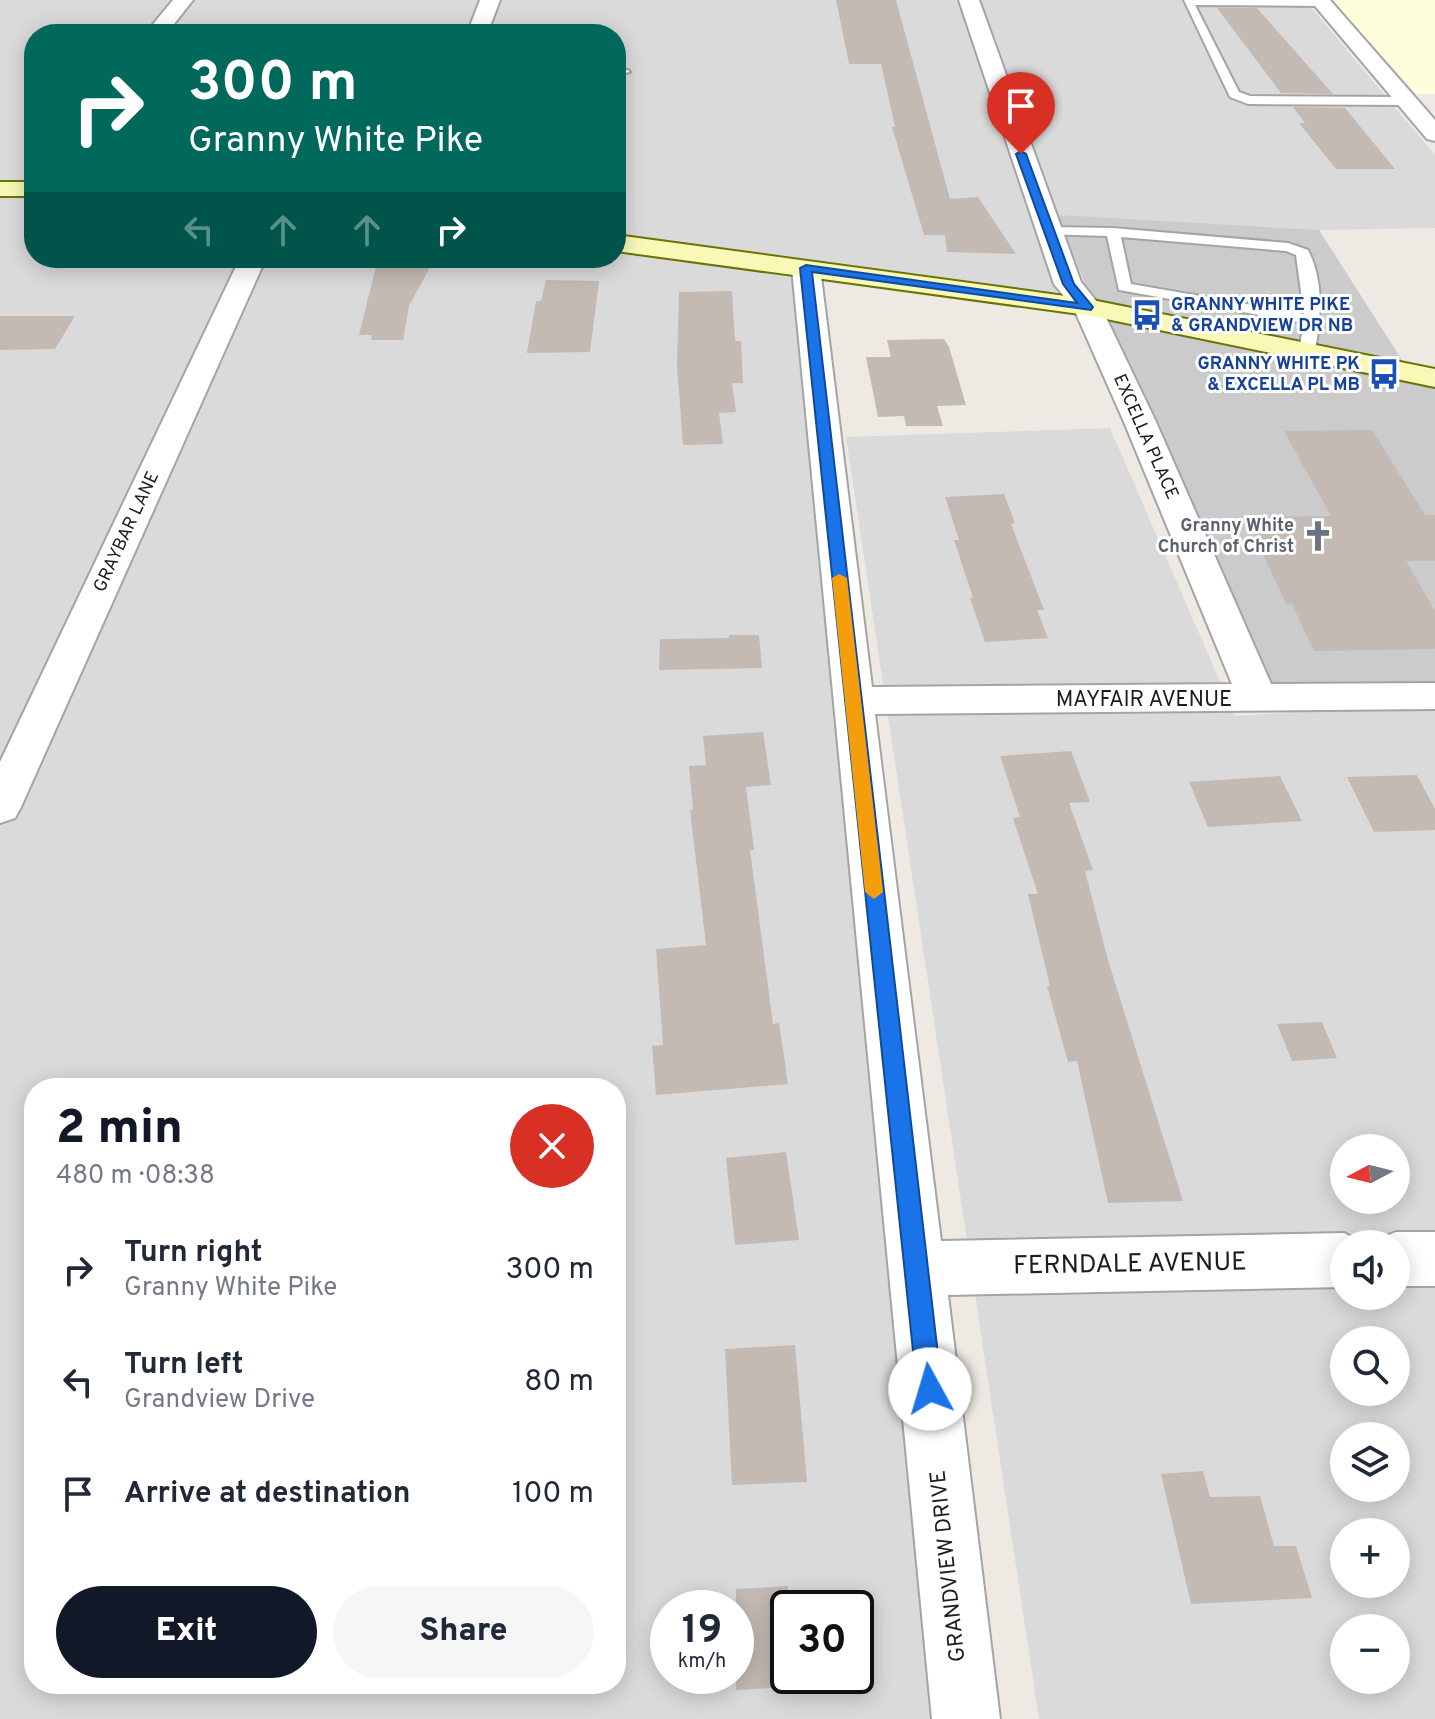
<!DOCTYPE html>
<meta charset="utf-8">
<style>
body{margin:0;font-family:Overpass,sans-serif;background:#f6f6f7;color:#1f2937;height:100vh;display:flex;flex-direction:column;font-size:30px;white-space:nowrap}
*{box-sizing:border-box;margin:0}
p{font-size:26px;color:#747a83}
.icon{flex:none;width:44px;height:44px;fill:none;stroke:currentColor;stroke-width:2;stroke-linecap:round;stroke-linejoin:round}
.map{position:relative;flex:1;overflow:hidden}
.details{position:absolute;left:24px;top:1078px;width:602px;height:616px;display:flex;flex-direction:column;background:#fff;border-radius:32px;box-shadow:0 4px 20px #0003}
.details>*{flex:none}
.guide{position:absolute;left:24px;top:24px;width:602px;height:244px;border-radius:32px;box-shadow:0 4px 20px #0003;background:#00695c;color:#fff;overflow:hidden}
.needle{width:52px;rotate:263deg}
.tools{position:absolute;left:1330px;top:1134px;display:grid;gap:16px}
.tools a{display:grid;place-items:center;width:80px;height:80px;border-radius:50%;background:#fff;box-shadow:0 4px 20px #0003;font-size:40px}
.speed{position:absolute;left:650px;top:1590px;display:flex;gap:16px;font-size:40px;font-weight:700;text-align:center}
.speed>*{display:grid;place-content:center;width:104px;height:104px;border-radius:50%;background:#fff;box-shadow:0 4px 20px #0003;line-height:1}
.speed small{font-size:20px;font-weight:400}
.speed .limit{border:4px solid #111;border-radius:12px;background:#fff;color:#111}
.pin{position:absolute;display:grid;place-items:center;width:68px;height:68px;color:#fff;margin:-82px -34px;border-radius:50% 50% 50% 0;rotate:-45deg;box-shadow:0 0 8px #0007}
.pin .icon{rotate:45deg}
.me{position:absolute;width:88px;margin:-44px;rotate:354deg;stroke-linejoin:round;filter:drop-shadow(0 0 6px #0008)}
.turn{display:flex;align-items:center;gap:28px;height:168px;padding:0 32px;font-size:36px}
.turn .icon{width:104px;height:104px;stroke-width:2.5}
.turn b{display:block;font-size:56px;line-height:68px}
.lanes{display:flex;align-items:center;height:76px;padding:0 32px;background:#0003;justify-content:center;gap:40px;direction:ltr}
.lanes .off{opacity:.35}
.round{display:grid;place-items:center;flex:none;width:84px;height:84px;border-radius:42px;background:#f6f6f7}
.headline{display:flex;align-items:center;justify-content:space-between;height:136px;padding:0 32px}
h1{font-size:48px;font-weight:800;line-height:60px;color:#111827}
.cta{display:flex;gap:16px;margin-top:auto;padding:16px 32px}
.cta a{flex:1;height:92px;border-radius:48px;background:#111827;color:#fff;font-size:32px;font-weight:800;line-height:92px;text-align:center}
.cta a+a{background:#f6f6f7;color:#1f2937}
ul{padding:0;list-style:none}
li{display:flex;align-items:center;gap:24px;height:112px;padding:0 32px}
li div{flex:1}
li b{display:block;font-size:30px}
li em{font-style:normal}
.map>svg:first-child{display:block}
.residential{fill:#dbdada;fill-rule:evenodd}
.education{fill:#fefddc}
.religious{fill:#cbcbcb}
.building{fill:#c3bab3}
.lines{fill:none;stroke-linecap:round;stroke-linejoin:round}
.service-casing{stroke:#a4a4a4;stroke-width:4}
.minor-casing{stroke:#a4a4a4;stroke-width:4}
.secondary-casing{stroke:#6b7206;stroke-width:4}
.service{fill:#fff;fill-rule:evenodd}
.minor{fill:#fff;fill-rule:evenodd}
.secondary{fill:#f8f8b7;fill-rule:evenodd}
.route{fill:#1a73e8;stroke:#114b97;stroke-width:2}
.slow{fill:#f59e0b}
.labels{text-anchor:middle;dominant-baseline:central;stroke-width:6;stroke-linejoin:round;paint-order:stroke}
.far-transit-label{font-size:18px;font-weight:bold;fill:#164399;stroke:#fff;text-anchor:start}
.far-street-label{font-size:18px;fill:#1d1d1d;stroke:#fff}
.far-worship-label{font-size:18px;font-weight:bold;fill:#5b616d;stroke:#fff;text-anchor:end}
.street-label{font-size:22px;fill:#1d1d1d;stroke:#fff}
.near-street-label{font-size:26px;fill:#1d1d1d;stroke:#fff}
</style>
<div class="map">
<svg width="1435" height="1719" viewBox="0 0 1435 1719">
<rect width="100%" height="100%" fill="#eeeae3"/>
<g class="residential">
<path d="M0,0h1305l130,155v73l-116,2 -290,-15 29,81 -442,-60v-202h-582v149h-34z"/>
<path d="M0,194h34v64h582v-10l55,7 122,23 167,1441h-960zM34,1088h582v596h-582zM668,1608h68v68h-68zM788,1608h68v68h-68z"/>
<path d="M1110,428l125,288 200,-14v1017h-396l-193,-1282zM1344,1148h52v52h-52zM1344,1244h52v52h-52zM1344,1340h52v52h-52zM1344,1436h52v52h-52zM1344,1532h52v52h-52zM1344,1628h52v52h-52z"/>
</g>
<path class="education" d="M1331,0h104v94h-19z"/>
<path class="religious" d="M1057,215l262,15 97,152 19,4v299l-162,5 -183,-394z"/>
<g class="building">
<path d="M836,0h60l54,199 28,-2 38,57 -69,-2 -2,-17h-21l-32,-108h3l-14,-63h-32z"/>
<path d="M1217,8h40l76,86 -52,-1z"/>
<path d="M1293,107l52,1 50,61h-59l-37,-46h6z"/>
<path d="M378,258l56,2 -25,46 -6,34h-32l1,-5h-13z"/>
<path d="M546,280l53,1 -9,71 -63,1 9,-52h5z"/>
<path d="M732,291l3,50h6l2,42h-11l4,29 -17,1 4,31 -40,1 -6,-80 2,-73z"/>
<path d="M0,316h75l-20,33 -55,1z"/>
<path d="M944,339l5,8 17,58 -29,1 6,20h-37l-2,-10 -26,1 -12,-60h25l-4,-17z"/>
<path d="M1372,430l53,85h10v46h-29l29,50v38l-121,2 -22,-47h-6l-40,-87 85,-1 -47,-85z"/>
<path d="M1004,494l11,29 -4,1 33,86h-7l11,28 -63,4 -15,-44h3l-19,-58h5l-14,-43z"/>
<path d="M729,635h30l3,33 -103,2 1,-31 69,-1z"/>
<path d="M763,732l8,53 -25,2 8,63h-4l23,174 6,-1 9,61 -132,11 -4,-49 11,-1 -7,-96 50,-4 -16,-135h3l-4,-44 17,-1 -3,-29z"/>
<path d="M1071,751l19,51 -21,1 24,67 -8,1 23,89 75,241 -75,2 -31,-142 -9,1 -21,-76h3l-22,-92h10l-25,-76 7,-1 -20,-61z"/>
<path d="M1417,775l18,34v21l-61,2 -27,-55z"/>
<path d="M1280,776l22,45 -94,6 -19,-45z"/>
<path d="M1322,1022l15,36 -45,3 -15,-37z"/>
<path d="M786,1152l13,88 -64,5 -9,-87z"/>
<path d="M795,1345l12,137 -75,3 -7,-136z"/>
<path d="M1203,1471l7,26 50,-1 14,50h22l16,52 -121,6 -30,-130z"/>
<path d="M788,1586v101l-52,3v-101z"/>
</g>
<g class="lines">
<defs>
<g id="service">
<path d="M1184,0h140l4,3 -5,3 -128,-1 44,87 11,4 156,1 6,4 -6,4 -158,-1 -18,-7z"/>
<path d="M616,69l12,1 2,2 -14,3z"/>
<path d="M1049,227l64,1 175,15 20,7c16,31 13,68 7,100l-8,5 -8,-5 5,-27 -185,-33 -12,-54 -63,-2 -2,-3zM1121,237l165,14 10,4 8,59 -173,-30z"/>
</g>
<g id="minor">
<path d="M173,0h20l-27,34h-21z"/>
<path d="M480,0h20l-13,34h-20z"/>
<path d="M959,0h20l102,282 20,25 55,115 115,262 164,-1v26l-560,5 66,527 403,-8 21,11h-21v43l-396,8 52,424h-68l-140,-1451 4,-6h20l4,6 52,419 360,-3 -108,-262 -50,-113 -20,-25z"/>
<path d="M1310,0h20l105,120v21l-8,-2z"/>
<path d="M240,258h26l-245,549 -6,11 -15,5v-61z"/>
<path d="M1396,1232h39v54h-39v-42h-21l1,-4z"/>
</g>
<g id="secondary">
<rect x="0" y="182" width="34" height="14"/>
<path d="M616,235l471,64 348,70v18l-348,-72 -471,-64z"/>
</g>
</defs>
<use href="#service" class="service-casing"/>
<use href="#minor" class="minor-casing"/>
<use href="#secondary" class="secondary-casing"/>
<use href="#service" class="service"/>
<use href="#minor" class="minor"/>
<use href="#secondary" class="secondary"/>
</g>
<path class="route" d="M1021,151l5,3 48,130 19,23 -2,3 -279,-38 130,1117 -4,8 -8,4 -9,-4 -4,-8 -117,-1121 6,-3 271,38 -14,-19 -47,-130z"/>
<path class="slow" d="M839,574l8,4 36,314 -9,7 -9,-7 -33,-314z"/>
<defs>
<symbol id="bus-bare" viewBox="-9 -9 18 18"><path d="M-5-6H5V4H4V6H2V4H-2V6H-4V4H-5ZM-3.5-4V0h7V-4ZM-3.5 1.2v1.5H-2V1.2ZM2 1.2v1.5H3.5V1.2Z" fill="#1a4fb4" stroke="#fff" stroke-width="2.5" paint-order="stroke"/></symbol>
<symbol id="church-bare" viewBox="-9 -9 18 18"><path d="M-1.2-6h2.4v3.5h3.3v2.4h-3.3V6h-2.4V-.1h-3.3v-2.4h3.3Z" fill="#6b7280" stroke="#fff" stroke-width="2.5" paint-order="stroke"/></symbol>
</defs>
<g fill-rule="evenodd">
<use href="#bus-bare" x="1125" y="293" width="44" height="44"/>
<use href="#bus-bare" x="1362" y="352" width="44" height="44"/>
<use href="#church-bare" x="1296" y="514" width="44" height="44"/>
</g>
<g class="labels">
<g class="far-transit-label">
<text x="1171" y="305">GRANNY WHITE PIKE<tspan x="1171" dy="21">&amp; GRANDVIEW DR NB</tspan></text>
<text x="1360" y="364" text-anchor="end">GRANNY WHITE PK<tspan x="1360" dy="21">&amp; EXCELLA PL MB</tspan></text>
</g>
<g class="far-street-label">
<text transform="translate(1145 437) rotate(66)">EXCELLA PLACE</text>
<text transform="translate(127 532) rotate(-65)">GRAYBAR LANE</text>
</g>
<g class="far-worship-label">
<text x="1294" y="526">Granny White<tspan x="1294" dy="21">Church of Christ</tspan></text>
</g>
<g class="street-label">
<text x="1144" y="700">MAYFAIR AVENUE</text>
<text transform="translate(949 1566) rotate(-96)">GRANDVIEW DRIVE</text>
</g>
<g class="near-street-label">
<text transform="translate(1130 1265) rotate(-1)">FERNDALE AVENUE</text>
</g>
</g>
</svg>
<div class="tools">
<a><svg class="needle" viewBox="-14 -14 28 28"><path d="M0-13l5 13h-10z" fill="#e53935"/><path d="M0 13l5-13h-10z" fill="#747a83"/></svg></a>
<a><svg class="icon" aria-label="sound" viewBox="0 0 24 24"><path d="M4 9h4l5-4v14l-5-4H4zM17 9q2 3 0 6"/></svg></a>
<a><svg class="icon" aria-label="search" viewBox="0 0 24 24"><circle cx="10" cy="10" r="6"/><path d="M15 15l6 6"/></svg></a>
<a><svg class="icon" aria-label="layers" viewBox="0 0 24 24"><path d="M12 4l9 5-9 5-9-5zM3 14l9 5 9-5"/></svg></a>
<a>+</a>
<a>−</a>
</div>
<div class="speed"><div>19<small>km/h</small></div><div class="limit">30</div></div>
<div class="pin" style="left:1021px;top:154px;background:#d93025"><svg class="icon" aria-label="arrive" viewBox="0 0 24 24"><path d="M6 21V4h12l-3 4 3 4H6"/></svg></div>
<svg class="me" style="left:930px;top:1389px" viewBox="-20 -20 40 40"><circle r="19" fill="#fff"/><path d="M0-13L10 11 0 6-10 11z" fill="#1a73e8"/></svg>
<div class="guide">
<div class="turn"><svg class="icon" aria-label="right" viewBox="0 0 24 24"><path d="M7 20v-9h11M14 6l5 5-5 5"/></svg><div><b>300 m</b>Granny White Pike</div></div>
<div class="lanes"><svg class="icon off" aria-label="left" viewBox="0 0 24 24"><path d="M17 20v-9H6M10 6l-5 5 5 5"/></svg><svg class="icon off" aria-label="ahead" viewBox="0 0 24 24"><path d="M12 20V5M6 11l6-6 6 6"/></svg><svg class="icon off" aria-label="ahead" viewBox="0 0 24 24"><path d="M12 20V5M6 11l6-6 6 6"/></svg><svg class="icon" aria-label="right" viewBox="0 0 24 24"><path d="M7 20v-9h11M14 6l5 5-5 5"/></svg></div>
</div>
<section class="details">
<div class="headline"><div><h1>2 min</h1><p>480 m · 08:38</p></div><a class="round" style="background:#d93025;color:#fff"><svg class="icon" aria-label="close" viewBox="0 0 24 24"><path d="M6 6l12 12M18 6L6 18"/></svg></a></div>
<ul>
<li><svg class="icon" aria-label="right" viewBox="0 0 24 24"><path d="M7 20v-9h11M14 6l5 5-5 5"/></svg><div><b>Turn right</b><p>Granny White Pike</p></div><em>300 m</em></li>
<li><svg class="icon" aria-label="left" viewBox="0 0 24 24"><path d="M17 20v-9H6M10 6l-5 5 5 5"/></svg><div><b>Turn left</b><p>Grandview Drive</p></div><em>80 m</em></li>
<li><svg class="icon" aria-label="arrive" viewBox="0 0 24 24"><path d="M6 21V4h12l-3 4 3 4H6"/></svg><div><b>Arrive at destination</b></div><em>100 m</em></li>
</ul>
<div class="cta"><a>Exit</a><a>Share</a></div>
</section>
</div>
